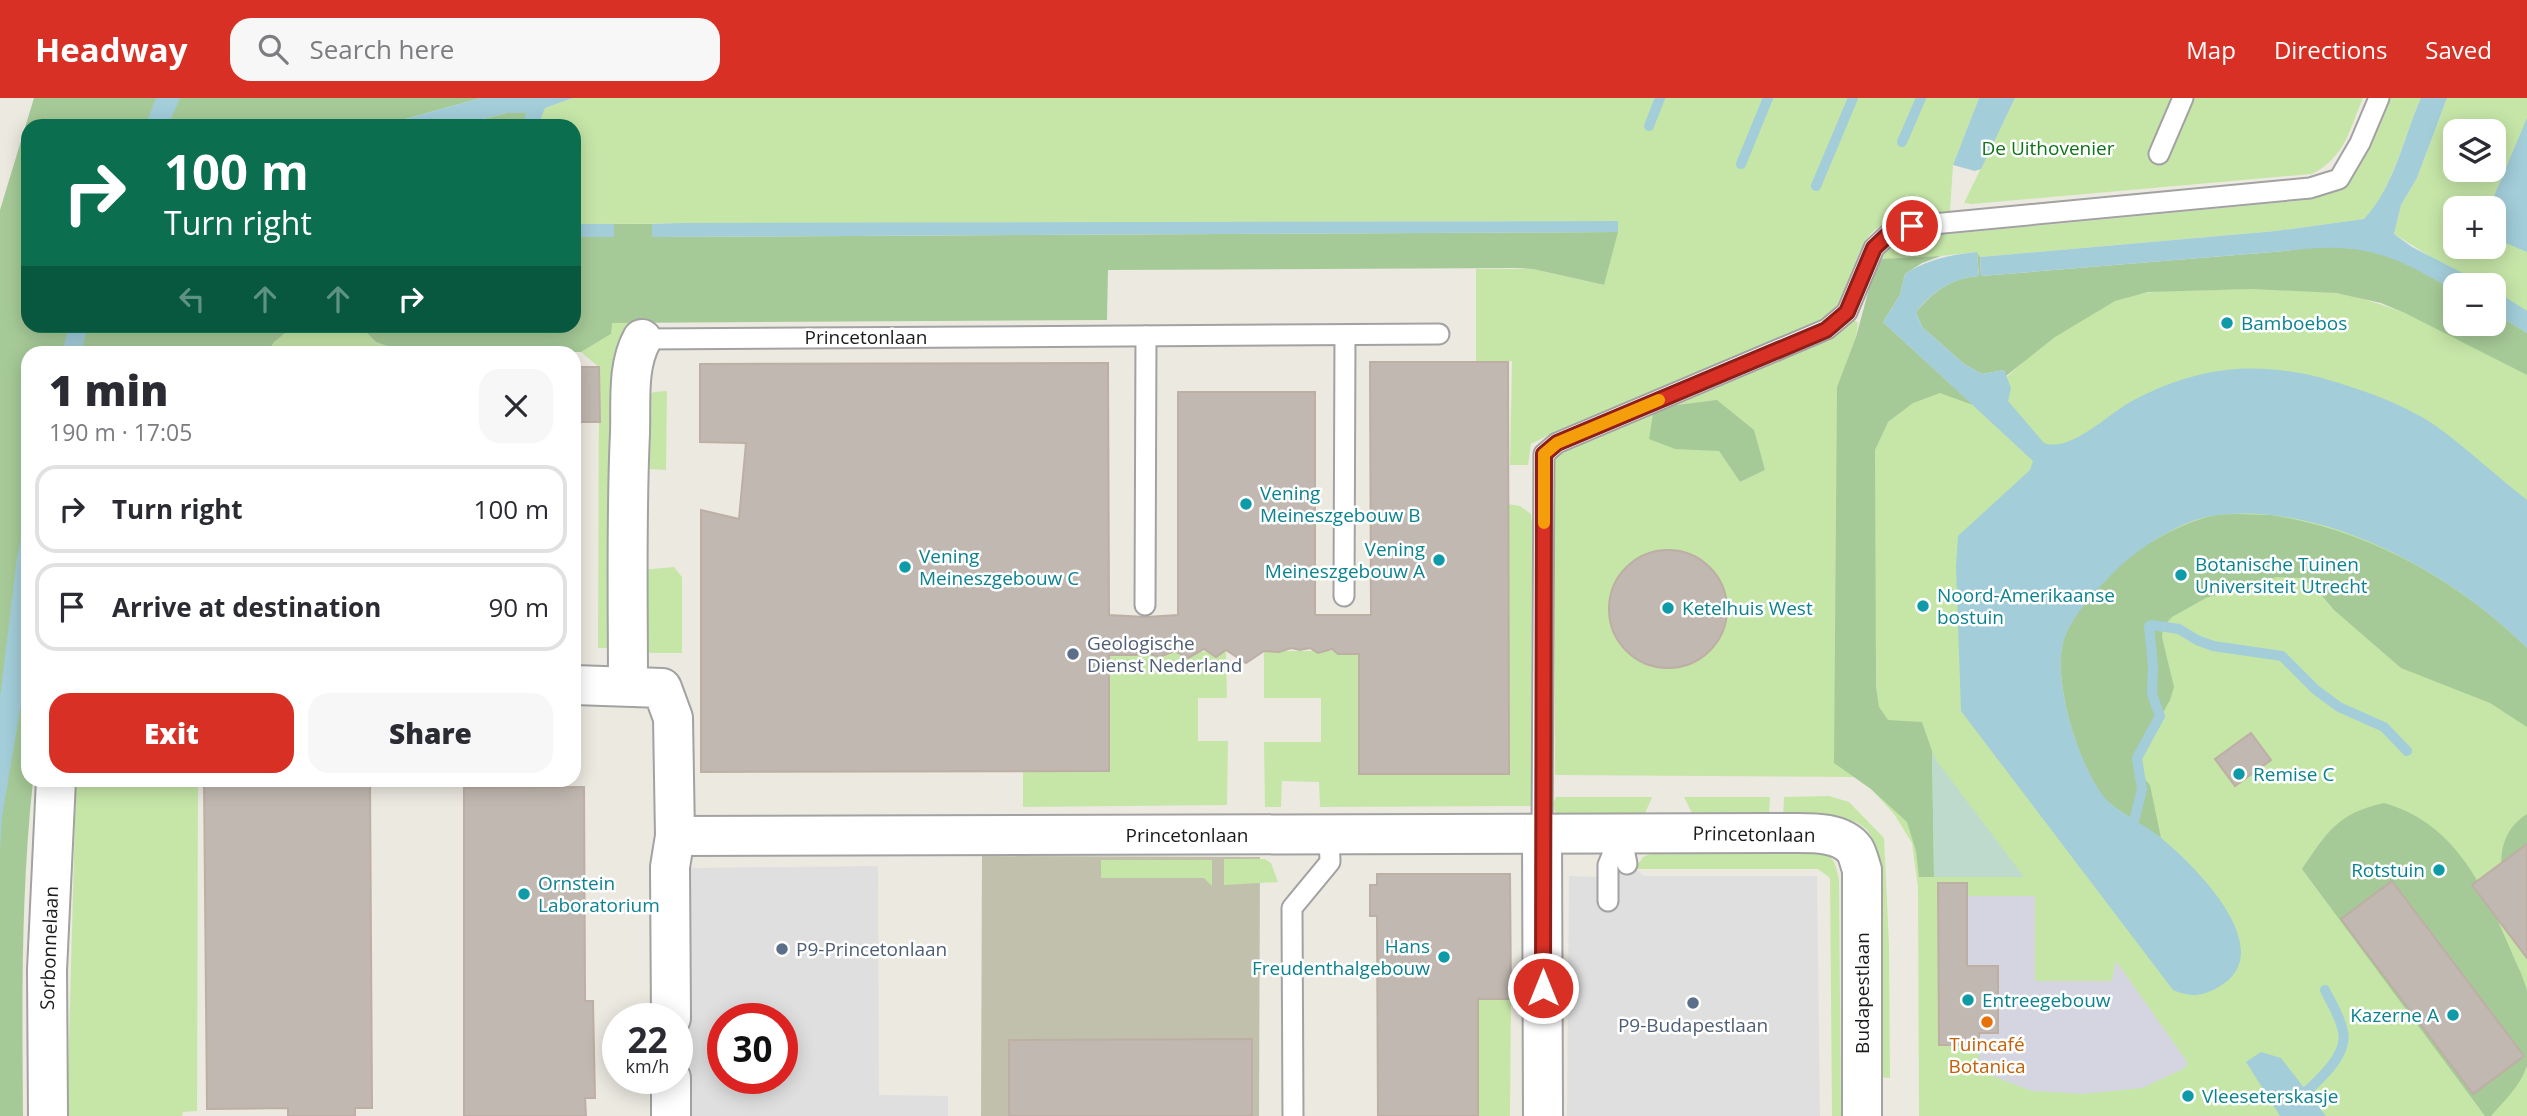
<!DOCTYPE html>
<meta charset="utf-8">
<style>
body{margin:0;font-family:"Open Sans",sans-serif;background:#f7f7f7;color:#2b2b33;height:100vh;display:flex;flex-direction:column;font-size:26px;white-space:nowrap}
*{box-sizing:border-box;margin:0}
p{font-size:23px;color:#7c7c81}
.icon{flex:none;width:38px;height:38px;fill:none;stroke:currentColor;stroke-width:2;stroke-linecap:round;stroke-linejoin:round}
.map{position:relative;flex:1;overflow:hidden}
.sheet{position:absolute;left:21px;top:248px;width:560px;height:441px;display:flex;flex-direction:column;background:#fff;border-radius:21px;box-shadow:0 4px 18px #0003}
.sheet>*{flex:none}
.top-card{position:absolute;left:21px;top:21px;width:560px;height:214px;border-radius:21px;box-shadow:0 4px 18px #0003;background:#0b6e4f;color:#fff;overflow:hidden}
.tools{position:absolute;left:2443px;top:21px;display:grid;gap:14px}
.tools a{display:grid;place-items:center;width:63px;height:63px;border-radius:14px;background:#fff;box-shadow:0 4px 18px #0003;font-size:35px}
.speed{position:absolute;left:602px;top:905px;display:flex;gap:14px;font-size:35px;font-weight:700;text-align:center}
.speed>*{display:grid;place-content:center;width:91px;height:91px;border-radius:50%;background:#fff;box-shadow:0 4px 18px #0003;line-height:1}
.speed small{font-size:18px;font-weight:400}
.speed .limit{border:10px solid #d22;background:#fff;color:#111}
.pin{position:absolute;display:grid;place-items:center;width:60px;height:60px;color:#fff;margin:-30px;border:4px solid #fff;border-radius:50%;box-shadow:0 2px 7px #0007}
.me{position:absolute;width:77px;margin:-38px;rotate:0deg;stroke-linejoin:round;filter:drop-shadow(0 0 5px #0008)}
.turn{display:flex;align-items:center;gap:24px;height:147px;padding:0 28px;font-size:32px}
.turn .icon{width:91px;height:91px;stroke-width:2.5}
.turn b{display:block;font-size:49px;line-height:60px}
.lanes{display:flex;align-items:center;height:66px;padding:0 28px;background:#0003;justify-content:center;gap:35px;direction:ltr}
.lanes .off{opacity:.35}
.round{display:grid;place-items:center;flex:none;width:74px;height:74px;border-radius:21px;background:#f7f7f7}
.head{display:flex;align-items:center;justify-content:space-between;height:119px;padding:0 28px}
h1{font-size:42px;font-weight:800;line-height:52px}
.cta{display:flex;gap:14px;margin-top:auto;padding:14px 28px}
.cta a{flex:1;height:80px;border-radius:21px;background:#d93025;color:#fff;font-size:28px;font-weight:800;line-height:80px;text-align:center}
.cta a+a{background:#f7f7f7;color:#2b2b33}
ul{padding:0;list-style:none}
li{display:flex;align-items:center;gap:21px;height:88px;margin:0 14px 10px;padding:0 14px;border:4px solid #e1e1e2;border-radius:21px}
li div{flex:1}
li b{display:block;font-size:26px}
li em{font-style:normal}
header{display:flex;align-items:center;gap:42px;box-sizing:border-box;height:98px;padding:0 35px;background:#d93025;color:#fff}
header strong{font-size:33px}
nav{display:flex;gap:38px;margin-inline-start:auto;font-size:24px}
.search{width:490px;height:63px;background:#f7f7f7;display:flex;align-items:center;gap:18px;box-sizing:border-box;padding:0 24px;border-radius:21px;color:#7c7c81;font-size:26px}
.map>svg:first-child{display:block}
.construction{fill:#c0c0ad}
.grass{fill:#c6e6a8;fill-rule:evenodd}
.forest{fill:#a6ca97}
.wetland{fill:#bedacd}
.parking{fill:#dfdfdf;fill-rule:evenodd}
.plaza{fill:#d5d5e2}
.water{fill:#a2cdd9}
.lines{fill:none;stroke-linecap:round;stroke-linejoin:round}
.stream{stroke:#a2cdd9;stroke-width:10}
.building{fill:#c1b8b1;stroke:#bdafa4;stroke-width:2}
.lane-casing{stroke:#a2a2a2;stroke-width:23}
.street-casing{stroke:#a2a2a2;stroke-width:42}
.lane{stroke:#fff;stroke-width:19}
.street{stroke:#fff;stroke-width:38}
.route-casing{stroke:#8d1f18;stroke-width:18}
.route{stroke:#d93025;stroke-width:12}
.slow{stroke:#f59e0b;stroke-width:12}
.culture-dot{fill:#0f9aa8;stroke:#fff;stroke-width:2.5}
.service-dot{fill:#5c6f8a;stroke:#fff;stroke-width:2.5}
.food-dot{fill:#e8710a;stroke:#fff;stroke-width:2.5}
.labels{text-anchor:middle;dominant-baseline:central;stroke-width:5;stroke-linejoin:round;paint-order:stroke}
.park-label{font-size:19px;fill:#0f7317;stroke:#fff}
.culture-label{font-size:19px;fill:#0d838f;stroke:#fff;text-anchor:start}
.street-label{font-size:19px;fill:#1b1b1b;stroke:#fff}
.service-label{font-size:19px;fill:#4e5e75;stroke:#fff;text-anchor:start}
.food-label{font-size:19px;fill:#c56008;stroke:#fff}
</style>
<header>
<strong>Headway</strong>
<div class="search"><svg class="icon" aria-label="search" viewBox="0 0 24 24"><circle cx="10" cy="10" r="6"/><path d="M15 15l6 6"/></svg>Search here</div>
<nav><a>Map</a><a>Directions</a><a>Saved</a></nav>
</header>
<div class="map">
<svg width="2527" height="1018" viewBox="0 0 2527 1018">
<rect width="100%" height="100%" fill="#ece9e1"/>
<path class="construction" d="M982,758l278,1 -1,259h-278z"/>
<g class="grass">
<path d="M573,0h1406l-26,67 -3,46c-88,7 -82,18 -111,96l19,16 -2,14 -18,49 162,-3c33,-30 76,-68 117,-83 29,-11 61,-9 90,-10 42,-1 87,-3 128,3 25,4 49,12 72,21l29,-54 -42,-26 7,-29 16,-27 30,-80h80v1018h-608l-1,-229 -6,-44 -18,-29 -23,-25 -17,-12 -299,-2 -1,-313 -3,-28 -20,10 -3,21h-18l2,-104h-36v-92h57l70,16 15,-64 -1044,3v-98h-36l7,-18zM2455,33h39v39h-39zM2455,110h39v39h-39zM2455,187h39v39h-39zM1719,353l46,19 -25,12z"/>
<path d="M2015,0h348c-14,33 -18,59 -51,76l-340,30 -8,-1z"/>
<path d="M2391,0h30c-18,40 -27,88 -56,121l-89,12 -296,26 -3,-5 -36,4 -63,3 17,-16 24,-6 386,-37 24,-6 24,-22 15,-20z"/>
<path d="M611,225h19c-2,19 -13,22 -17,42l-3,283h-12l1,-281 -18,-15 30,-18z"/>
<path d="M294,228h66l16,16 28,10 -101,-2 -2,3 -34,1 7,-12z"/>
<path d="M667,293l-1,79 -17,-1 -6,-5 2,-68 9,-4z"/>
<path d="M1508,406l12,2 11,8 1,9 -1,283 -211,1 -1,-25 -37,-1 -1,26h-16l-1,-65h57v-44h-57v-47h95l1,122 149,1z"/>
<path d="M674,469l8,10v76h-32l-6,-5 -3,-78z"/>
<path d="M1109,553l117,1 1,46h-29v43h30l-1,64 -204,2v-36z"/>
<path d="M76,683h122l-1,330 -14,1 -1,4h-115z"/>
<path d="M1829,698l20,6 35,36 5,107 1,133 -11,-1c1,-43 13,-223 -13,-248 -20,-19 -58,-12 -83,-12l1,-20z"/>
<path d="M1556,699h96l-9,21h-79l-9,-6 -2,-8z"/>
<path d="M1684,699h86l-1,18 -75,2z"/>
<path d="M1817,753c18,5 18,12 22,28l2,237h-9l-2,-238 -12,-9h-183l8,-12 10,-4z"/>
<path d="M1224,761h41l6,4 7,19 -54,3z"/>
<path d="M1101,762h111v26l-8,-8h-103z"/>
<path d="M1478,901h33l-1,117h-32z"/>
</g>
<g class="forest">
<path d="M34,0h447l-101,28h-352v200h266l-20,16 -7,11 -239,1v426l5,1c-12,111 -11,223 -10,335h-23v-906z"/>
<path d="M506,15h21l-5,13h-65z"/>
<path d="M614,126h38v13l966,-5 -14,53 -71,-16 -18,-1 -407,2 -1,50 -495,3 -1,11 -30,18h-177l-28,-10 -16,-16h214v-89h40z"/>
<path d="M2322,148l48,4 37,13 48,28v33h39v-11l33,20v42l-120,-61 -26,-11 -45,-10 -84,-4 -104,3 -33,9 -60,36 -49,39 -2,-6 -22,4 -18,-10 -42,-37 -6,-15c18,-21 35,-34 63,-36l-2,-24 3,5 1,19 304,-25z"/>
<path d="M1941,158l-19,7 -17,11 -5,21 -17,27 90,83 -33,-12 -27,10 -25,19 -13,28 1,237 3,20 9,13 34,2 10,29 2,126h-15l-3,-26 -9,-29 -36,-33 -37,-26 3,-376 19,-50 21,-78z"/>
<path d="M1717,302l37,30 11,40 -25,12 -21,-31 -44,-2 -26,-10 5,-31z"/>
<path d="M2271,417c97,15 187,65 256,133v79l-37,-24 -89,-35 -67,-58 -20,-24 -14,-8 -23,-1 -71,21 -34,19 -9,10 -1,10 12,50 -4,13 -23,41 -5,15 -1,19 9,10 11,53c-15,-11 -51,-31 -60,-44 -23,-32 -46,-108 -39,-147 5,-30 49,-79 74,-95 21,-15 47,-28 71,-35 19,-5 44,-2 64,-2z"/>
<path d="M2384,705c81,23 106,101 137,170l6,17v76c-7,20 -22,34 -36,50h-6l-183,-247c25,-37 36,-56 82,-66z"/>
<path d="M2527,716v141c-14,-43 -50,-109 0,-141z"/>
</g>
<path class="wetland" d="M1932,653l4,9 88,117h-90z"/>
<g class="parking">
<path d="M1638,766l-2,5 8,7h173l3,240h-253l2,-240 29,1 1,23 18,-35z"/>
<path d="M878,768l1,229 69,1v20h-262l-2,-248zM723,920h59v60h-59z"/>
</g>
<path class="plaza" d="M1967,798h68v85h77l4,-20 72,102 -5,6 -41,19 -59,6 -51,-3 -53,-20v-38h19v-67h-30z"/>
<g class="water">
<path d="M156,0h24l-12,28h-23z"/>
<path d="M481,0h92l-28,10 -7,18h-16l4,-13h-20l-49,13h-77z"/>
<path d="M1979,0h36l-34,71 -6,2 -22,-6z"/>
<path d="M2421,0h26l-30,80 -16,27 -7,29 18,13 74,38h-31v6c-65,-38 -93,-50 -170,-40l-304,25 -1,-19 296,-26 88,-12c31,-33 39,-81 57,-121z"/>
<path d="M2527,20v134l-33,-14v-30h-5z"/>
<path d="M1618,123v11l-966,5v-13l32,-1z"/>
<rect x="574" y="126" width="40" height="13"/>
<path d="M1977,154l2,24c-27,2 -46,15 -63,36l6,15 42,37 18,10 22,-4 7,18 -3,13 36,42c27,10 65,-30 88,-42 77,-41 141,-41 222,-13 28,9 57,21 82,38 32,23 60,50 91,74v148c-75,-75 -206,-149 -316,-132 -31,5 -74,33 -95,54 -19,19 -50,51 -54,78 -7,40 16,112 39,145 11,17 43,31 59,44 33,27 124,115 57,151 -17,9 -27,9 -44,2l-212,-279 -5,-144 2,-31 72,-66 3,-9 -150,-139 17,-27 5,-21c23,-15 45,-19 72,-22z"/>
<path d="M2494,192l33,21v22l-33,-20z"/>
<path d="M69,228h19l-7,27h-19z"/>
<path d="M28,407l-1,164 -25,148 -2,35v-154l17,-140z"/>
<path d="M2261,954l20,6 45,58h-46l-34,-54z"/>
</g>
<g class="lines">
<g class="stream">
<path d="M1649,28l11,-28"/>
<path d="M1902,44l19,-44"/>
<path d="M1741,66l27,-66"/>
<path d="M1816,88l37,-88"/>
<path d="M2135,720l7,-29 -5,-31 23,-42 -8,-22 1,-28 -4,-40 3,-1 27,4 18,11 16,6 69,10 34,34 23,17 45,20 23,24"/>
<path d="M2306,994c15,-14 42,-38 37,-60 -2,-14 -12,-29 -18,-42"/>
</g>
</g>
<g class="building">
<path d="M1370,264h138l1,412h-150v-120h-21l-6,-5 -14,4 -8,-5 -10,2 -9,-2 -12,4 -15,-1 -18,12 -20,-13 -10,7 -12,-8 -16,9 -13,-7 -16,6 -18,-6 -4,4h-28v116l-408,1v-262l38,9 7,-76 -46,-1v-78l408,-1 1,252 37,2 32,-2v-223h137v223h56z"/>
<path d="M574,269h25l1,55h-26z"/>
<circle cx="1668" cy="511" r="59"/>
<path d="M2251,635l20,27 -36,26 -20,-27z"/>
<path d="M204,682h166l2,328h-17v8h-67v-8l-81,1z"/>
<path d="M584,689l1,214h8l2,97h-10l1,18h-122v-328z"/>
<path d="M2527,746v114l-55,-73z"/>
<path d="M1377,776h133l1,125h-33v117h-100l-1,-200h-7v-31h7z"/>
<path d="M2392,783l132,175 -51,38 -132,-175z"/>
<path d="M1938,785h29v83h31v67h-19v12h-40z"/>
<path d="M1252,941v77h-243v-76z"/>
</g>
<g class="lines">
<defs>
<g id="lane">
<path d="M2159,56l24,-56"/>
<path d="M642,241l797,-5"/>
<path d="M1344,498l1,-261"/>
<path d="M1145,507l1,-269"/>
<path d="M1621,736l6,30"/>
<path d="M1542,737l2,-381 13,-11 270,-114 20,-17 27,-64 17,-16 21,-6 398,-38 29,-9 21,-36 19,-45"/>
<path d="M1608,803v-36l13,-31"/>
<path d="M1293,1018l-1,-208 38,-46 -1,-27"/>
</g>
<g id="street">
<path d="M574,587l88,3 11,30 2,118 -5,31 1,151"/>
<path d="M628,588c0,-85 -2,-169 2,-253 1,-32 -3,-67 12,-94"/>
<path d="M1542,737l1,281"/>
<path d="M675,738l1101,-3c24,1 63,-5 79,17 3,5 5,14 7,20v246"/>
<path d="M671,980v38"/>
<path d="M48,1018l-1,-146 9,-190"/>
</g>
</defs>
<use href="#lane" class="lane-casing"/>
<use href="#street" class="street-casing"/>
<use href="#lane" class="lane"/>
<use href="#street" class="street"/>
</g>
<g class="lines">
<defs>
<path id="route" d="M1543,890l1,-534 13,-11 269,-113 21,-18 27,-64 17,-16 21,-6"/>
</defs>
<use href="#route" class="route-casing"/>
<use href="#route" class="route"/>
<path class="slow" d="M1544,425v-69l13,-11 102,-43"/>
</g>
<g class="culture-dot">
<circle cx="2227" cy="225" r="7"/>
<circle cx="1246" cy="406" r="7"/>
<circle cx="1439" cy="462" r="7"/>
<circle cx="905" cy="469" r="7"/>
<circle cx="2181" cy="477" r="7"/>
<circle cx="1923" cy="508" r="7"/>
<circle cx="1668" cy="510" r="7"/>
<circle cx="2239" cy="676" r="7"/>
<circle cx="2439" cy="772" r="7"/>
<circle cx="524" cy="796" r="7"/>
<circle cx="1444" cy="859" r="7"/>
<circle cx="1968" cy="902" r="7"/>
<circle cx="2453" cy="917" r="7"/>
<circle cx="2188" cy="998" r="7"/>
</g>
<g class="service-dot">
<circle cx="1073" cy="556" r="7"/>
<circle cx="782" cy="851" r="7"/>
<circle cx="1693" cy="905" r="7"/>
</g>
<circle class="food-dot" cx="1987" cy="924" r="7"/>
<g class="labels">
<g class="park-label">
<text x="2048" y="50">De Uithovenier</text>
</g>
<g class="culture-label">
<text x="2241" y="225">Bamboebos</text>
<text x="1260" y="395">Vening<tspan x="1260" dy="22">Meineszgebouw B</tspan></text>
<text x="1425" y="451" text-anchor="end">Vening<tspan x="1425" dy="22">Meineszgebouw A</tspan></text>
<text x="919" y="458">Vening<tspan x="919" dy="22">Meineszgebouw C</tspan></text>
<text x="2195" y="466">Botanische Tuinen<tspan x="2195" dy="22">Universiteit Utrecht</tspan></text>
<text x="1937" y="497">Noord-Amerikaanse<tspan x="1937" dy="22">bostuin</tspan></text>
<text x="1682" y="510">Ketelhuis West</text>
<text x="2253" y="676">Remise C</text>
<text x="2425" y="772" text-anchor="end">Rotstuin</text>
<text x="538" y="785">Ornstein<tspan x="538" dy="22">Laboratorium</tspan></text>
<text x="1430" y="848" text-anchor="end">Hans<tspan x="1430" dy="22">Freudenthalgebouw</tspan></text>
<text x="1982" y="902">Entreegebouw</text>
<text x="2439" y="917" text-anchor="end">Kazerne A</text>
<text x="2202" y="998">Vleeseterskasje</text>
</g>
<g class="street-label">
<text x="866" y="239">Princetonlaan</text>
<text transform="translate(1754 736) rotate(1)">Princetonlaan</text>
<text x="1187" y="737">Princetonlaan</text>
<text transform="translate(49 850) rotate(-88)">Sorbonnelaan</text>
<text transform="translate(1862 895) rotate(-90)">Budapestlaan</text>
</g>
<g class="service-label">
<text x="1087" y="545">Geologische<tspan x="1087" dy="22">Dienst Nederland</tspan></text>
<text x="796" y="851">P9-Princetonlaan</text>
<text x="1693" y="927" text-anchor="middle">P9-Budapestlaan</text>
</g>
<g class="food-label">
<text x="1987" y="946">Tuincafé<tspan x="1987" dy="22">Botanica</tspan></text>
</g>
</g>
</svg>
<div class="tools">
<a><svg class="icon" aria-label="layers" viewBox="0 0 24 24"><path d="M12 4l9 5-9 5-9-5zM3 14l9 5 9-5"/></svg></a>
<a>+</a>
<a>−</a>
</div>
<div class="speed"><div>22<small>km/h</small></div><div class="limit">30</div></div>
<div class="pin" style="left:1912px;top:128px;background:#d93025"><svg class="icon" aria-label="arrive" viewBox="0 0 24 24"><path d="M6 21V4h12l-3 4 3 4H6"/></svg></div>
<svg class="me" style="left:1543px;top:890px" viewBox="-20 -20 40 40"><circle r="17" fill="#d93025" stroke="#fff" stroke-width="3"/><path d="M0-11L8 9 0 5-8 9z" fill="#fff"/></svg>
<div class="top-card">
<div class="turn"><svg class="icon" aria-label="right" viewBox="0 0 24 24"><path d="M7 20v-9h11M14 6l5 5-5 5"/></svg><div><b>100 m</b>Turn right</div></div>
<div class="lanes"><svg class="icon off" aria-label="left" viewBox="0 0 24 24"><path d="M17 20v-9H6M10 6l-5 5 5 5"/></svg><svg class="icon off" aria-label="ahead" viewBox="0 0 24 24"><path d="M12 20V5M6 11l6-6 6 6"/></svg><svg class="icon off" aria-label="ahead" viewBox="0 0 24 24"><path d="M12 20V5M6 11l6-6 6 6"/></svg><svg class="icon" aria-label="right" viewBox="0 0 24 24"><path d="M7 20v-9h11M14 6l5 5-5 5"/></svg></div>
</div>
<section class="sheet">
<div class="head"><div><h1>1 min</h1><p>190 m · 17:05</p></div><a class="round"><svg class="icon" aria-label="close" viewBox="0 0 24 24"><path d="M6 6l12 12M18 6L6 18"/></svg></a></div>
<ul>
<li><svg class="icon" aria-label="right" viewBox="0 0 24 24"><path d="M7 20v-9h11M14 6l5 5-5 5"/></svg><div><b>Turn right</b></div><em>100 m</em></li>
<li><svg class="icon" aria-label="arrive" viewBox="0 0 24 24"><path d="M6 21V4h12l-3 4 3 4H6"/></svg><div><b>Arrive at destination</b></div><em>90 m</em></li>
</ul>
<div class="cta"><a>Exit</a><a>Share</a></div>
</section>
</div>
